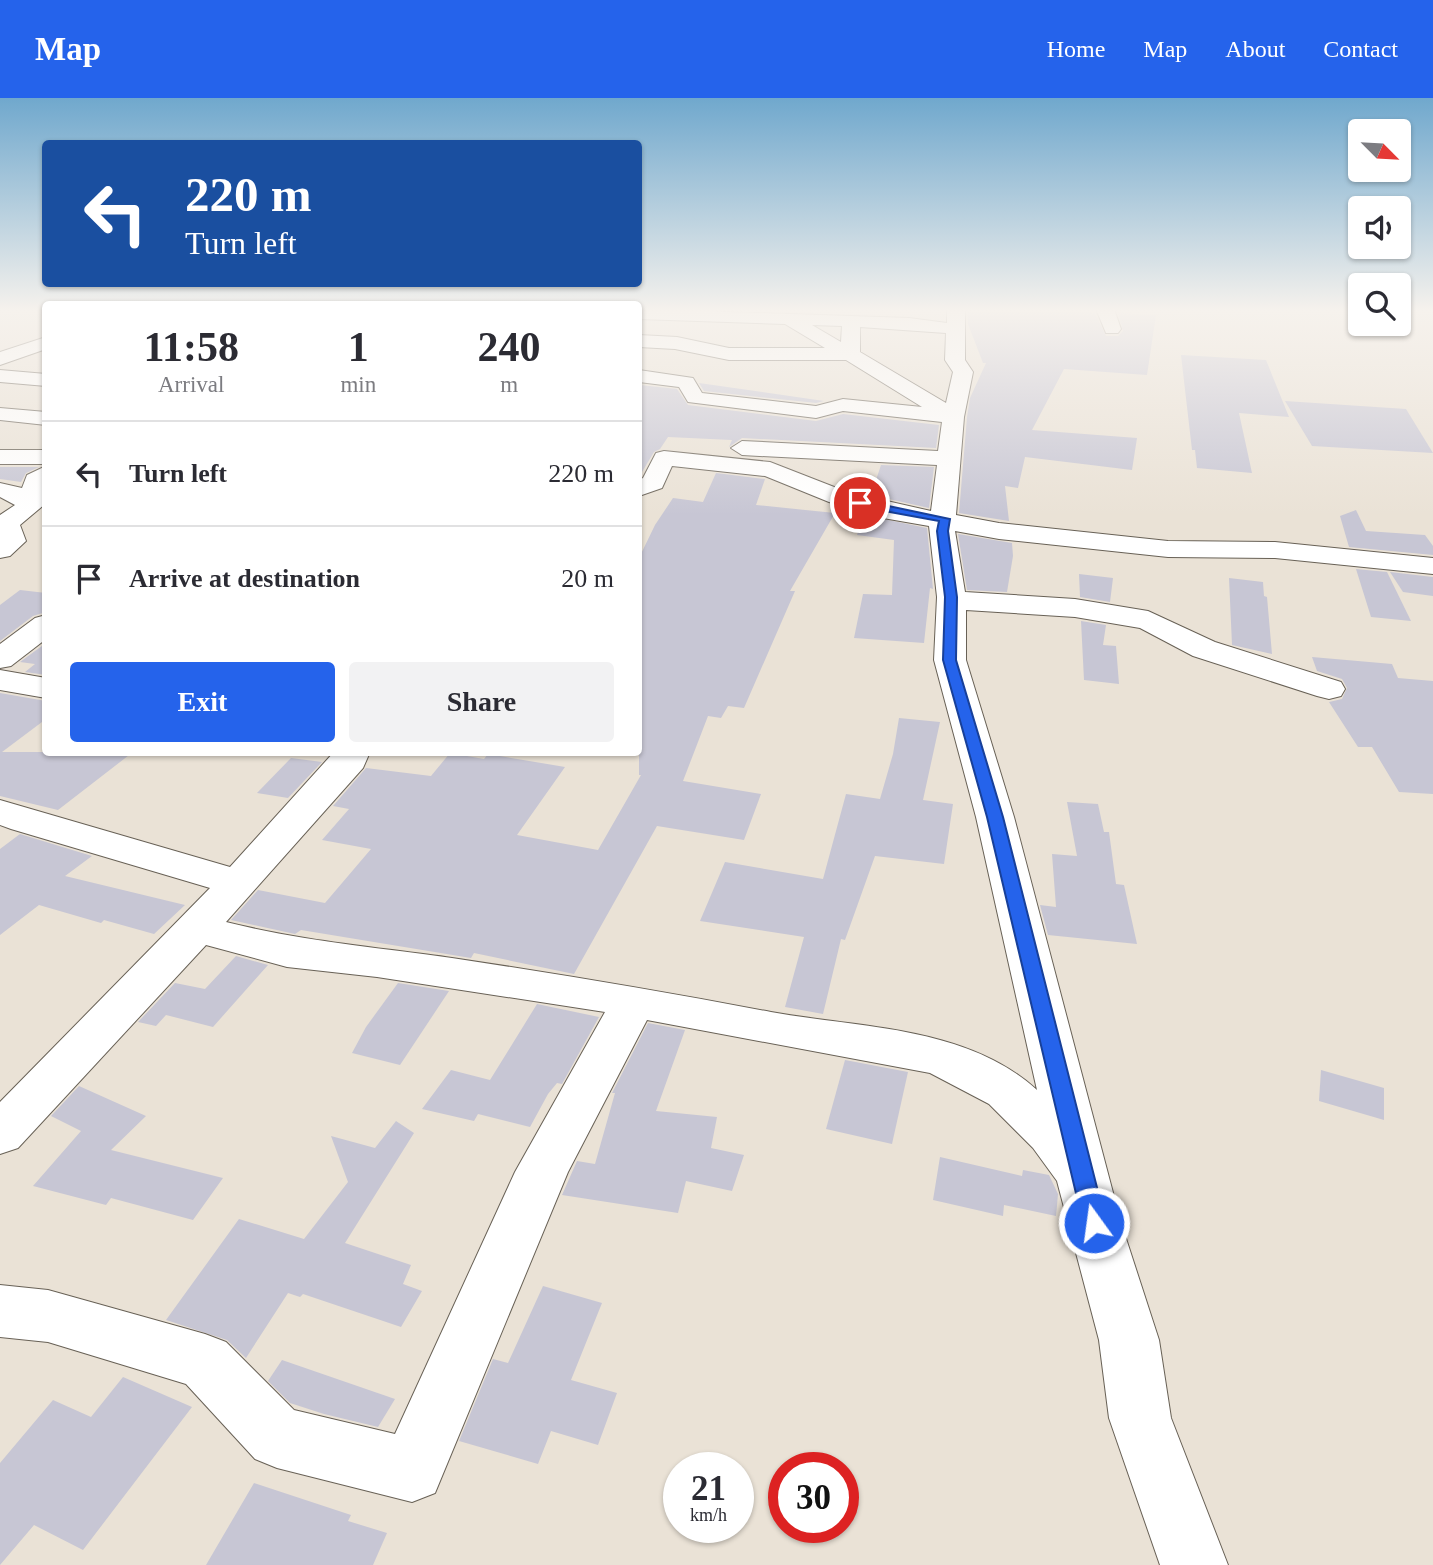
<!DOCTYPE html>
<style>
body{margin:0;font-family:Georgia,serif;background:#f2f2f3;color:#2b2b33;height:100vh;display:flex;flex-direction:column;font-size:26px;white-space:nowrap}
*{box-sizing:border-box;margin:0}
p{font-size:23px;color:#7c7c81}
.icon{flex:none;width:38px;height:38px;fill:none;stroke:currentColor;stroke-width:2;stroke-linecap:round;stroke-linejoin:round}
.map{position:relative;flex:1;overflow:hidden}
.details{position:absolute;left:42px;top:203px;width:600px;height:455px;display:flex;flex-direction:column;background:#fff;border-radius:7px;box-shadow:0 2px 5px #0004}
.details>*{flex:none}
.hud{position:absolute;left:42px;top:42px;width:600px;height:147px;border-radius:7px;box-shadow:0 2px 5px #0004;background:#1a4fa0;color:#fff;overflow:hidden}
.needle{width:46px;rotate:114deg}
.fabs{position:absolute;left:1348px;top:21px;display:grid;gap:14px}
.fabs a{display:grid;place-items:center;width:63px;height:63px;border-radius:7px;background:#fff;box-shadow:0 2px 5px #0004;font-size:35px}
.speed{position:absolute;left:663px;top:1354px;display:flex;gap:14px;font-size:35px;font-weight:700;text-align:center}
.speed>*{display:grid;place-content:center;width:91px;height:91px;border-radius:50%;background:#fff;box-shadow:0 2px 5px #0004;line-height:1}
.speed small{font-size:18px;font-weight:400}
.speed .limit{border:10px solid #d22;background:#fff;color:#111}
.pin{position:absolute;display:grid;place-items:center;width:60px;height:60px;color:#fff;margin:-30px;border:4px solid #fff;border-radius:50%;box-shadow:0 2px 7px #0007}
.me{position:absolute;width:77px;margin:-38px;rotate:346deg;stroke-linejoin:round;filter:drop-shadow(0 0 5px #0008)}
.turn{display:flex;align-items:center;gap:24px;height:147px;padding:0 28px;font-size:32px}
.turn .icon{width:91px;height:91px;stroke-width:2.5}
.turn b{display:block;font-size:49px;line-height:60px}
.eta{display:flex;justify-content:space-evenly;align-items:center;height:119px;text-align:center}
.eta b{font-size:42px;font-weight:700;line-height:49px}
.cta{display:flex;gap:14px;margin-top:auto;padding:14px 28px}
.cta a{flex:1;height:80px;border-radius:7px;background:#2563eb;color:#fff;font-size:28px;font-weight:700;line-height:80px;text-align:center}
.cta a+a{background:#f2f2f3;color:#2b2b33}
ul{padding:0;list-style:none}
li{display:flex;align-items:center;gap:21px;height:105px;padding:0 28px;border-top:2px solid #e1e1e2}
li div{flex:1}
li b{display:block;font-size:26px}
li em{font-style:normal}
header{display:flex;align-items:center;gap:42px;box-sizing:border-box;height:98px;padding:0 35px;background:#2563eb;color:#fff}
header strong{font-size:33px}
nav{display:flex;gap:38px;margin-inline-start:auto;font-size:24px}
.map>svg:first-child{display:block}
.building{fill:#c7c6d4}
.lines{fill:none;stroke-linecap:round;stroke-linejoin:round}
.minor-casing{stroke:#686156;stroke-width:2}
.minor{fill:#fff;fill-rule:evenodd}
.route{fill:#2563eb;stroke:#184099;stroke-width:2}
</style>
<header>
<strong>Map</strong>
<nav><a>Home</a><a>Map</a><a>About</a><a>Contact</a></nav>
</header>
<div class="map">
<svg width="1433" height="1467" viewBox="0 0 1433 1467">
<rect width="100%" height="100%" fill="#eae2d6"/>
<g class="building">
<path d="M968,211l127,4 11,23h12l5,-5 -5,-18 38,2 -9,60 -83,-6 -32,61 105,8 -5,32 -107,-13 -7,31 -13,-2 4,35 -50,-8 8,-96 3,-19 16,-35h-3l-15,-39z"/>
<path d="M1181,257l85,5 23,57 -50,-4 13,60 -55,-5 -2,-18h-3z"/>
<path d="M699,285l125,18 -8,2 -112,-12z"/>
<path d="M640,287l37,4 11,16 128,16 27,-7 96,11 -3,23 -194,-10 -13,9 3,-7 -64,-3 -8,12 -6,3 -15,25z"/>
<path d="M1285,303l121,8 27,44 -121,-7z"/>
<path d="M881,367l53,2 -5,41 -58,-13z"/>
<path d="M0,369h39l-13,6 -5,9 -21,-3z"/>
<path d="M716,375l49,6 -9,26 79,8 -45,78h5l-51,117 -16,-2 -7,12 -13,-2 -25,65 78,13 -17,46 -87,-14 -83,148 -100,-21 -3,5 -170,-28 -6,4 -64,-14 27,-30 67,13 46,-54 -49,-9 27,-31 -16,-3 33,-38 65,8 19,-23 34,6 4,-5 77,13 -48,68 81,15 43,-75h-2v-217l16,-33 18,-27 30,4z"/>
<path d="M1356,412l10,21 59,4 8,11v9l-84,-8 -9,-31z"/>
<path d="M864,417l63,13 6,61 -3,-1 -6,55 -70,-5 9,-44 29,1 2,-55 -37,-5z"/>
<path d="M958,436l54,9 1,13 -6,36 -40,-2z"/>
<path d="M1356,471l31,3 24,49 -40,-4z"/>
<path d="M1390,474l43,5v19l-30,-4z"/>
<path d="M1079,476l34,4 -3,24 -30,-5z"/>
<path d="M1229,480l34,4 1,14 3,1 5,57 -40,-9z"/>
<path d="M20,492l26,3v19l-13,4 -33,25v-36z"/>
<path d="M1081,523l25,4 -3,20 13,1 3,38 -35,-4z"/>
<path d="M46,545v32l-21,-3 10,-8 -15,-2z"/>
<path d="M1312,559l80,7 6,14 35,3v113l-34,-2 -27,-45h-14l-29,-45 13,-3 5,-11 -5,-9 -25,-8z"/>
<path d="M0,595l46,8v18l-44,33h131l-75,58 -58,-14z"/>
<path d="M899,620l41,4 -17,78 30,4 -9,60 -69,-8 -30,84 -4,-1 -18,75 -38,-7 19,-70 -104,-16 25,-59 98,17 23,-85 34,5 13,-45z"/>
<path d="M291,660l31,4 -34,36 -31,-5z"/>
<path d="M1067,704l31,2 6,28h5l7,52 8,1 13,59 -89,-9 -8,-30 16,2 -4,-53 25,2z"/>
<path d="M20,736l72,22 -27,20 120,29 -31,29 -50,-14 -3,3 -62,-18 -39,30v-86z"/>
<path d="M236,858l32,9 -55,62 -47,-12 -10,11 -18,-4 37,-39 30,6z"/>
<path d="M398,885l51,8 -49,74 -48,-12 14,-26z"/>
<path d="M537,906l62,13 -37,67 -5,-1 -9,11 -18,33 -52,-13 -4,7 -52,-12 29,-39 39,10z"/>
<path d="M648,925l37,7 -29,81 61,6 -6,31 33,7 -12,36 -46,-10 -8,32 -116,-18 15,-34 18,3 20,-71h-3z"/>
<path d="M845,962l63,12 -16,72 -66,-15z"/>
<path d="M1321,972l63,18v32l-65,-19z"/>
<path d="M79,988l67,30 -35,34 112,28 -30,42 -82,-22 -5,7 -73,-19 48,-55 -30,-15z"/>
<path d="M396,1023l18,12 -69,110 66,22 -8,19 19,7 -21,36 -98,-33 -3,3 -12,-4 -42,65 -19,-18 -61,-20 73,-101 65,20 44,-57 -17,-46 44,12z"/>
<path d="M940,1059l82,19 1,-6 26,5 9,19 -2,22 -52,-11 -1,11 -70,-16z"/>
<path d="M543,1188l59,17 -31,77 46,13 -19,52 -47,-14 -13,33 -79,-23 34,-82 15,4z"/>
<path d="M282,1262l113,39 -17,28 -54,-13 -34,-11 -22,-22z"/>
<path d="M123,1279l69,30 -109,143 -49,-25 -34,40v-102l53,-63 38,17z"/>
<path d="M254,1385l97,32 -3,6 39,12 -14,32h-167z"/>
</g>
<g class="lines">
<defs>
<g id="minor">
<path d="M639,211l270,9 38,5v-14h18v51l8,12 -9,45 -8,98 43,8 169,18 107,1 158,16v16l-158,-16 -107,-1 -169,-18 -44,-8 10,61 110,7 73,12 67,31 126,40 4,7 -4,7 -12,3 -12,-3 -124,-40 -53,-28 -65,-11 -109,-7v50l48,157 107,406 38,117 12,78 57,147h-68l-51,-147 -10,-78 -42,-159 -24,-33 -44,-44 -59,-31 -283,-53 -79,152 -133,321 -23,9 -135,-34 -22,-9 -69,-75 -138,-42 -48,-5v-52l48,5 157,44 21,8 68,68 101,24 120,-262 90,-160 -228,-35 -90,-10 -81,-22 -188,203 -18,6v-52l210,-214 -199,-59 -11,-4v-25l230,67 104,-115h36l-7,16 -137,154c76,19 149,25 226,36 107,16 213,34 319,54 89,16 196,14 266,78l-61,-273 -42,-157 3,-63 -8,-71 -46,-8 -54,-16 -64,-26 -93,-10 -10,22 -23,8v-16l4,-2 13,-25 8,-2 106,11 77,30 84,19 6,-46 -195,-10 -11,-7 11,-7 196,10 4,-29 -99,-11 -27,7 -128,-16 -9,-15 -40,-5v-12l54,8 9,15 114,13 27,-7 79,8 -76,-47h-117l-54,-11 -36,-2v-12l38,2 52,11h96l-40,-24 -146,-5zM812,227l30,1 -1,16zM860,229l86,6 -1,27 8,12 -7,31 -86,-51z"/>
<path d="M1096,211h18l7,20 -3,4h-12z"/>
<path d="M46,239v12l-46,16v-13z"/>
<path d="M0,272l46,4v12l-46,-4z"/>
<path d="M0,310l46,4v13l-46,-5z"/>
<rect x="0" y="352" width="46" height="14"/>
<path d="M46,368l-1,38 -25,21 6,16 -16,15 -10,2v-43l15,-10 -15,-8v-14l22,5 5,-13z"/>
<path d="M46,517v24l-35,27 -11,2v-24l35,-26z"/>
<path d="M0,572l46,8v20l-46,-8z"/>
</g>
</defs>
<use href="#minor" class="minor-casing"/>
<use href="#minor" class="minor"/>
</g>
<linearGradient id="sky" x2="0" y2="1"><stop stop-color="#70a8cd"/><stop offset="0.51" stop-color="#f6f2ed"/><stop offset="1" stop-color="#f6f2ed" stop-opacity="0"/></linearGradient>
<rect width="1433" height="417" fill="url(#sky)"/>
<path class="route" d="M860,402l90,19 -2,12 9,66 -1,63 47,157 103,406 -4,7 -8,3 -8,-3 -3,-7 -96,-406 -44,-157 2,-63 -8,-66 2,-10 -82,-15 -2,-3z"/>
</svg>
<div class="fabs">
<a><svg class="needle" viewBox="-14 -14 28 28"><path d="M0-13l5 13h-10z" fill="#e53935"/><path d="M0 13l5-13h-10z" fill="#7c7c81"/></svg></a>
<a><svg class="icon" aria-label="sound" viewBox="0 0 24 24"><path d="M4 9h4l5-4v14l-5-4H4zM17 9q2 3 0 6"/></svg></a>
<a><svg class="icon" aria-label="search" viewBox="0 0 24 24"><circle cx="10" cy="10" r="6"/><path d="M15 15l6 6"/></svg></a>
</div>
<div class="speed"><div>21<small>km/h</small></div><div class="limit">30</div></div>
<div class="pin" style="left:860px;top:405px;background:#d93025"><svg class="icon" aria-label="arrive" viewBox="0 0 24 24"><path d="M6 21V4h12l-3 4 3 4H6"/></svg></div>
<svg class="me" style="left:1094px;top:1125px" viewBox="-20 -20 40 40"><circle r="17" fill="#2563eb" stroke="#fff" stroke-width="3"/><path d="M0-11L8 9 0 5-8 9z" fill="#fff"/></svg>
<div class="hud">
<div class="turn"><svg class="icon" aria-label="left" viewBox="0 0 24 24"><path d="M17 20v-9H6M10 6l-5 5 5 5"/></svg><div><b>220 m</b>Turn left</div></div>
</div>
<section class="details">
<div class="eta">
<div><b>11:58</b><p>Arrival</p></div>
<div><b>1</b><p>min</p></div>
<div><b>240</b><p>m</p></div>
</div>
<ul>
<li><svg class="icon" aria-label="left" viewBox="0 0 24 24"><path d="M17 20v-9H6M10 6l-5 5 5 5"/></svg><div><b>Turn left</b></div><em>220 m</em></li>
<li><svg class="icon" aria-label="arrive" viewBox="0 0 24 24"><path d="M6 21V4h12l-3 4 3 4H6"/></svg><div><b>Arrive at destination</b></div><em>20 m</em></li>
</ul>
<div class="cta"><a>Exit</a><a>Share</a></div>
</section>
</div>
